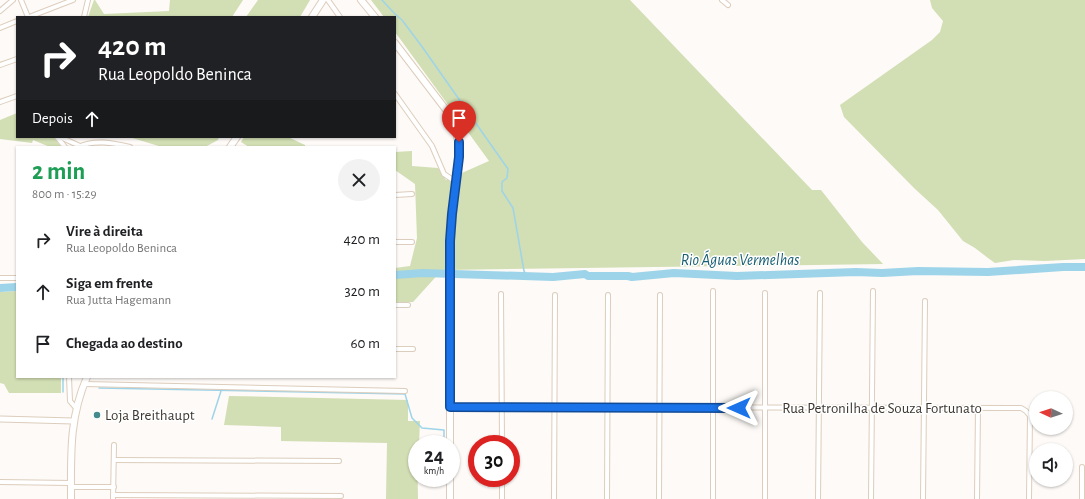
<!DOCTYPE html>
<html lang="pt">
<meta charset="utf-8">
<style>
body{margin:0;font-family:"Alegreya Sans",sans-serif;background:#f2f2f2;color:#202124;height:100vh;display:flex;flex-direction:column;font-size:15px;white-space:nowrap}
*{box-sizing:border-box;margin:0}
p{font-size:13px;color:#757577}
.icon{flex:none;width:22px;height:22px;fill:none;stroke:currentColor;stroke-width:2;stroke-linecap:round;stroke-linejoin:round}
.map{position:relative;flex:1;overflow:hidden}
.drawer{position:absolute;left:16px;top:146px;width:380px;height:232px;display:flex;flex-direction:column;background:#fff;border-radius:0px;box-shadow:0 1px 3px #0004}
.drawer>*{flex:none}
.top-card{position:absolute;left:16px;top:16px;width:380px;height:122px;border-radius:0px;box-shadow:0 1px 3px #0004;background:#202124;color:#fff;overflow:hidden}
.needle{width:26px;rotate:273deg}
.fabs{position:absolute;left:1029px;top:391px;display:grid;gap:8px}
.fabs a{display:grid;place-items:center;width:44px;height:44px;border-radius:50%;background:#fff;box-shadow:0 1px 3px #0004;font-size:20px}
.speed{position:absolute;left:408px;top:435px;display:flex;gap:8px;font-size:20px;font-weight:700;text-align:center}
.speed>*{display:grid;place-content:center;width:52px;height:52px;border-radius:50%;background:#fff;box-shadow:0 1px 3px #0004;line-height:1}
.speed small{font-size:10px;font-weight:400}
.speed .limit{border:6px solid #d22;background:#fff;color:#111}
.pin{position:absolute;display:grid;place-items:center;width:34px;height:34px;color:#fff;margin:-41px -17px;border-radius:50% 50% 50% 0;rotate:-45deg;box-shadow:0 0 4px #0007}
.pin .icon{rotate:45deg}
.me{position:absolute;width:44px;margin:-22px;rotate:270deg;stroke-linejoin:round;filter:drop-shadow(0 0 3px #0008)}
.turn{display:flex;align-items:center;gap:14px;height:84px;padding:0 16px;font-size:18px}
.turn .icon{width:52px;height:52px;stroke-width:2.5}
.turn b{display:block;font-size:28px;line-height:34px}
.then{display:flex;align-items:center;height:38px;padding:0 16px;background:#0003;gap:8px;font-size:15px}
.round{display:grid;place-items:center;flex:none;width:42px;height:42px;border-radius:21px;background:#f2f2f2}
.overview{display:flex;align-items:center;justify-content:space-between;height:68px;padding:0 16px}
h1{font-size:24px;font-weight:600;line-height:30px;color:#1e9e55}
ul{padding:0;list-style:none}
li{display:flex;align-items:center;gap:12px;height:52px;padding:0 16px}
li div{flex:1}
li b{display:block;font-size:15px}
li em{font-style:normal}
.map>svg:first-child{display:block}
.green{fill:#d2deb3}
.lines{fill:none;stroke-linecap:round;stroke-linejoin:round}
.stream{stroke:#9ed4e9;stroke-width:1.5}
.river{stroke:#9ed4e9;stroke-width:8}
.minor-casing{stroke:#ddcdbc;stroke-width:6}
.tertiary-casing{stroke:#ddcdbc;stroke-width:7}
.primary-casing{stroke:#ddcdbc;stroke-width:8}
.minor{stroke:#fff;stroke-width:4}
.tertiary{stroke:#fff;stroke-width:5}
.primary{stroke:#fff;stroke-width:6}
.route-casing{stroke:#114b97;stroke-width:10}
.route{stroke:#1a73e8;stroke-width:7}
.poi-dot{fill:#438b8c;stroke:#fff;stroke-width:1.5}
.labels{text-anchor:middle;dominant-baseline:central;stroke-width:3;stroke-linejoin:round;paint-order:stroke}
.street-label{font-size:15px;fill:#3f3932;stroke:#fff}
.poi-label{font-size:15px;fill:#3f3932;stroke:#fff;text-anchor:start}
.water-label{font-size:16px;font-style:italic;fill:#195e73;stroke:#fff}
</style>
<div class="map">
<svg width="1085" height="499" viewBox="0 0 1085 499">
<rect width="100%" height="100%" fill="#fdfaf7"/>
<g class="green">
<path d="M94,0h1l9,14 65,-3 1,-11h73l-11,17h-144z"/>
<path d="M258,0h52l-10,17h-54z"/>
<path d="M371,0h259l182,190h9l41,52 21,22 -441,6 -29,32h-18v-34l15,-2 7,-28 -2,-54 -20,-14v-18l17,-1v15l26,2 8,12 43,-19 -94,-129v-15h-11z"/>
<path d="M930,0h155v259l-40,2 -31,-1 -19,3 -7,-5 -13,-10 -12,-7 -25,-31 -24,-22 -70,-71 -4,-12 92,-65 8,-8 3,-11 -11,-13z"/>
<path d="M17,113v24h37l7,10h-11l-17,-7 -1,3 -32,-4v-19z"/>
<path d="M129,137h90l-1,3 -13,7h-43z"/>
<path d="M244,137h44l17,8v2h-56l-8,-5z"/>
<path d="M17,291v86h44v16h-52l-5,-9 -4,-1v-91z"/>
<path d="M229,396l179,4v21h12l-1,23h-2l1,55h-32l1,-56 -106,-2v-14l-57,-2z"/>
</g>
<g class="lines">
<g class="stream">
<path d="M382,0l13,14 7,6 21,28 85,121 -1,9 -5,4v9l11,17 11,63 3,5"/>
<path d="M63,377v15"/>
<path d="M99,388l306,6 7,24 10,10 22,2v14"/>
<path d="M212,419l9,-28"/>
</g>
<g class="river">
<path d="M395,275l28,-2 130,4 32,-3 3,2h40l4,1 42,-4 63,3 119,-4 26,1 36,-2 70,1 75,-5h22"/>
<path d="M0,288l17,-1"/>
</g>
<defs>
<g id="minor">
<path d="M21,0l7,17"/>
<path d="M328,0l12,17"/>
<path d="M722,0l6,5"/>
<path d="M0,11l13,-11"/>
<path d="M29,17l44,-17"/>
<path d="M84,17l4,-17"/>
<path d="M0,28l17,-7"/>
<path d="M0,65l17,-6"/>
<path d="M395,94l37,52 12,28 12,8"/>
<path d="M0,102l17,-6"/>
<path d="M57,137l8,10"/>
<path d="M60,137l20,9"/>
<path d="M78,147c17,-8 35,-4 52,0"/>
<path d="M395,195l17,-1"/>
<path d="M395,242h17"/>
<path d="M0,278h17"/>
<path d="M501,294l1,150"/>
<path d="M395,305h13"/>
<path d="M395,349h18"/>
<path d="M69,377l1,24 6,7"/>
<path d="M84,384l321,7"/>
<path d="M450,407l571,1 5,3 4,5 -1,83"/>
<path d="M114,460l225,1"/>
<path d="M502,478v21"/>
<path d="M0,482l71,1"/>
<path d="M71,487h43"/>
<path d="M113,495l228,1"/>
<path d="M113,499l1,-54"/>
<path d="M554,499l1,-204"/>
<path d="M607,499l1,-204"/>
<path d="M659,499l1,-204"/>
<path d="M713,499v-208"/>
<path d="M765,499v-206"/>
<path d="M818,499l2,-206"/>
<path d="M871,499l2,-208"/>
<path d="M923,499l2,-198"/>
<path d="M977,499l1,-91"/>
<path d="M1082,499v-32"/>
</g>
<path id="tertiary" d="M0,419l73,2"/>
<g id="primary">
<path d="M361,0l14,17"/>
<path d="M312,17l11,-17"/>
<path d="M395,43l55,72c14,27 8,54 4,82 -2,15 -3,29 -4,44v203"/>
<path d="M230,147l7,-10"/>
<path d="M450,478v21"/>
<path d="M71,499c0,-43 -2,-81 16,-122"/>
</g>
</defs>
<use href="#minor" class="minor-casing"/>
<use href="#tertiary" class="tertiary-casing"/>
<use href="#primary" class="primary-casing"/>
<use href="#minor" class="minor"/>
<use href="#tertiary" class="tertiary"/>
<use href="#primary" class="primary"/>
</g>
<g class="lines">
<defs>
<path id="route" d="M459,142v15l-7,57 -2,27v166l289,1"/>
</defs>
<use href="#route" class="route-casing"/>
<use href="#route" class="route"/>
</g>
<circle class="poi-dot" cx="97" cy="415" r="4"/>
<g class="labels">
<g class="street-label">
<text x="882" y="408">Rua Petronilha de Souza Fortunato</text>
</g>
<g class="poi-label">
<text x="105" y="415">Loja Breithaupt</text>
</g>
<g class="water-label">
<text x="740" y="260">Rio Águas Vermelhas</text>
</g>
</g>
</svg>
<div class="fabs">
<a><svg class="needle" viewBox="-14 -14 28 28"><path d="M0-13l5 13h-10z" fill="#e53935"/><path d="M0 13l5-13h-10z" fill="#757577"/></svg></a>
<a><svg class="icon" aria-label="sound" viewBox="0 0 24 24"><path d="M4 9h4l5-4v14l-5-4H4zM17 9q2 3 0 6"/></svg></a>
</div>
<div class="speed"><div>24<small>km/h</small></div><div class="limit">30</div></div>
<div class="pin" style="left:459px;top:142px;background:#d93025"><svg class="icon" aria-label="arrive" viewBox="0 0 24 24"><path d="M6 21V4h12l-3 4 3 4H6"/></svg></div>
<svg class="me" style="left:739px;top:408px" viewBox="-20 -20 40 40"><path d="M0-17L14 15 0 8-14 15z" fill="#1a73e8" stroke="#fff" stroke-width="4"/></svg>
<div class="top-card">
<div class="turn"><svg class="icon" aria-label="right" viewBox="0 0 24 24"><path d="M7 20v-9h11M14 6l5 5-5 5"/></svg><div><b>420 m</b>Rua Leopoldo Beninca</div></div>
<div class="then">Depois<svg class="icon" aria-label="ahead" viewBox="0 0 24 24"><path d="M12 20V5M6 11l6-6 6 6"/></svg></div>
</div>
<section class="drawer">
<div class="overview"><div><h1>2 min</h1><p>800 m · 15:29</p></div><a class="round"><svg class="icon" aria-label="close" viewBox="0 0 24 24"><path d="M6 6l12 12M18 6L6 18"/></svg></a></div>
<ul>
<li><svg class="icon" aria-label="right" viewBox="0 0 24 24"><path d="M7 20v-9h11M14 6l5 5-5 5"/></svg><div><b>Vire à direita</b><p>Rua Leopoldo Beninca</p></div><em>420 m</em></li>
<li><svg class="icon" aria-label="ahead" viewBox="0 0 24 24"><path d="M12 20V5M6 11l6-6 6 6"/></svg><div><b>Siga em frente</b><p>Rua Jutta Hagemann</p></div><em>320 m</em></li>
<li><svg class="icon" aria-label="arrive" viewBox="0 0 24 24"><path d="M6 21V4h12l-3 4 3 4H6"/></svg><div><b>Chegada ao destino</b></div><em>60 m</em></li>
</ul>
</section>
</div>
